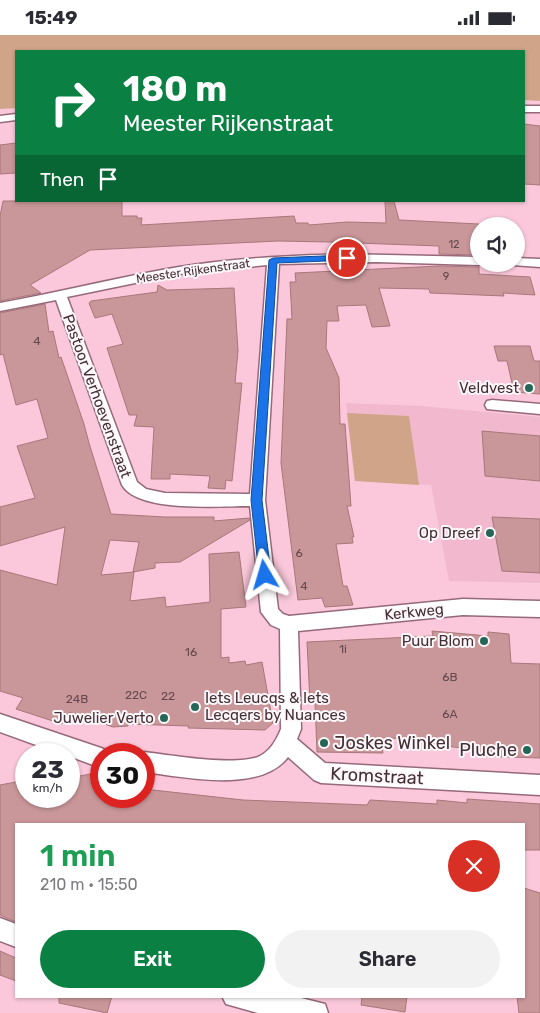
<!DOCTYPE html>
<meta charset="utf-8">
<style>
body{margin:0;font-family:Rubik,sans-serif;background:#f2f2f3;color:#2b2b33;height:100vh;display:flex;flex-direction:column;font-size:19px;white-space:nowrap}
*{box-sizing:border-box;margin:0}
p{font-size:16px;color:#7c7c81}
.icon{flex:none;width:28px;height:28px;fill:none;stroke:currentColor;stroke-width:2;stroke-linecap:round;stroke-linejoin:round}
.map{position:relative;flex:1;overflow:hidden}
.details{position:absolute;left:15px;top:788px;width:510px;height:175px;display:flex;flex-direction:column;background:#fff;border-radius:0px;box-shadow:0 1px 4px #0004}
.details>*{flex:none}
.top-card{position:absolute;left:15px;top:15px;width:510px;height:152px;border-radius:0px;box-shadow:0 1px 4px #0004;background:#0b8043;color:#fff;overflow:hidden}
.tools{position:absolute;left:470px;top:182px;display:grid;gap:10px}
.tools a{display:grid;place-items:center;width:55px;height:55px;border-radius:50%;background:#fff;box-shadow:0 1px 4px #0004;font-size:25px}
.speed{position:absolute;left:15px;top:708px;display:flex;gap:10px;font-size:25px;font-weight:700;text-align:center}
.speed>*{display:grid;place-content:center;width:65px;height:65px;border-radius:50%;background:#fff;box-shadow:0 1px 4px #0004;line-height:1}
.speed small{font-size:12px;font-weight:400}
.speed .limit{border:8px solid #d22;background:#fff;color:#111}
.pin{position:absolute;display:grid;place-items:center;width:42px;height:42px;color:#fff;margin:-21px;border:2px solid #fff;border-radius:50%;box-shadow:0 1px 5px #0007}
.me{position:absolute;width:55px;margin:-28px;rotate:353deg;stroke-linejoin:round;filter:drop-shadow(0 0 4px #0008)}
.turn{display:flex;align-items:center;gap:18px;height:105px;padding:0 25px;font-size:22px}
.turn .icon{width:65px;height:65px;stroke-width:2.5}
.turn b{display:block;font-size:35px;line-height:42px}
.then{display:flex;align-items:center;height:48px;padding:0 25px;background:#0003;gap:10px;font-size:19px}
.round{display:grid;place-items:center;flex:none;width:52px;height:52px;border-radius:26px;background:#f2f2f3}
.summary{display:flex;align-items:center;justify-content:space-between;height:85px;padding:0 25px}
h1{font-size:30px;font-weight:600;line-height:38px;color:#1e9e55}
.primary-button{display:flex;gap:10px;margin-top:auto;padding:10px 25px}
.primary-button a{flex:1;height:58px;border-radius:30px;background:#0b8043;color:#fff;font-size:20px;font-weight:600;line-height:58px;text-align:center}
.primary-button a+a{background:#f2f2f3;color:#2b2b33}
.status{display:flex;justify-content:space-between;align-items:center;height:35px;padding:0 25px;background:#fff;direction:ltr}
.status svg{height:14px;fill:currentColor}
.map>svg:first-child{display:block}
.built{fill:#f2b9ce}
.green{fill:#cfa488}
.building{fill:#c99699;stroke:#a8777a}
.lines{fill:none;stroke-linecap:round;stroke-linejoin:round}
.street-casing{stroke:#956979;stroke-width:3}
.street{fill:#fff;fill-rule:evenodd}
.route{fill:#1a73e8;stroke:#114b97}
.poi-dot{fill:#246757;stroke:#fdf7f9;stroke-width:2}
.labels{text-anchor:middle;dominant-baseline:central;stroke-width:4;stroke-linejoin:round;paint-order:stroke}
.far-number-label{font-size:11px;fill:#64494f}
.far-street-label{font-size:12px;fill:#432f36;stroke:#fdf7f9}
.number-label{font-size:12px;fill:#64494f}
.poi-label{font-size:15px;fill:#432f36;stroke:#fdf7f9;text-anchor:end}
.street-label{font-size:15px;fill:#432f36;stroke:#fdf7f9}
.near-poi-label{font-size:18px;fill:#432f36;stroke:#fdf7f9;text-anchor:start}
.near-street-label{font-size:18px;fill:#432f36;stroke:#fdf7f9}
</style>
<div class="status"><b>15:49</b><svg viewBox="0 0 49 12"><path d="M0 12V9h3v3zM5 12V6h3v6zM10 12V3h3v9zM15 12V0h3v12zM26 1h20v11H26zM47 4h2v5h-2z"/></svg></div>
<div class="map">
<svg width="540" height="978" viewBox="0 0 540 978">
<rect width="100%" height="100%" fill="#fac8da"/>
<path class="built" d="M346,368l76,3 118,11v166l-91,-2 -18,-96 -76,-4z"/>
<g class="green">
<path d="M0,0h540v66l-16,-1v-49h-508v57l-16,1z"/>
<path d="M347,378l62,3 10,69 -64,-4z"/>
</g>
<g class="building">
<path d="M524,89l16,2v59l-16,-1z"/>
<path d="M16,108v30l-16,1v-29z"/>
<path d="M3,166h119v15h15v2h5l-1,7 153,-9 2,7h12l1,2 38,-3 39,1 -1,-22h9l5,19 80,4v31l-40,-1v-8l-110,-4 -51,-1 -188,9 -60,35 11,8 -41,8v-85z"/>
<path d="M439,231l40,1v7l51,3 5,18 -32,-2 1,3 -74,-3 -1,-4 -50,-1 11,38 -18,1 -6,-22 -29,1 2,15h-12l-1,27 13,30 1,46h5l6,82h-4l7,31h-2l1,6 -17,1 7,42h4l6,19 -28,2 -3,-9 -24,2 -17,-137 6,-144h5l-2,-37h6l-1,-9z"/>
<path d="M158,250l9,5 67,-2 4,63 -3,32h7l-10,98 -6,-1 -1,9 -17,-1 2,-12 -40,-2v5h-19l3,-52 -20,-1 3,-11h-8l-22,-67 16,-4 -11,-30 -17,4 -6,-15 2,-2 66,-9z"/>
<path d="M45,269l4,28 4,-1 6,27 2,-1 23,67 5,19 22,71 54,3h49v4l35,-3 1,2 -70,42 -25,1v5l-22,4 6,-30 -29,-2 -9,35 33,-3 -4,29 35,-4 1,10 44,-5 -1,-48 30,-2 7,55 -25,2v49l8,-1v6l16,-2 1,4 16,-3 11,61 -8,7 -77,-2 1,-2 -61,-2v2l-15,1 -44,-15 -7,12 -46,-15 7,-11 -23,-7v-121l57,15 8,-58 -65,19v-39l35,-9 -18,-52 31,-8 -11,-39 -21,6 -13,-51 -3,1v-42z"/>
<path d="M494,311h36l4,15h6v33l-26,-2 -7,-31h-9z"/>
<path d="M482,396l58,5v45l-55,-5z"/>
<path d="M492,482l48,2v54l-38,-2z"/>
<path d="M432,596l56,5v-4l21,2 2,29 29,1v94l-62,-2 -1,-7 -48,-4 -1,-6 -47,-1 2,15 -66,-1 -2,-50h-5l-3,-60 126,-6z"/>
<path d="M101,737v24h43v-7l99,11 124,5 3,-5 67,4v-4l30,3v-4l73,5v46h-16v-26h-508v98l-16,-7v-130l26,-5v16h43v-18z"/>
<path d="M524,853l16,5v120h-21l-2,-17h7z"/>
<path d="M0,916l16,7v23l-16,-6z"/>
<path d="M59,961h53l-5,17 -48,-10z"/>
<path d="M362,961h45l-2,16 -44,-7z"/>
</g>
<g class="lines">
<defs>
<g id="street">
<rect x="524" y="71" width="16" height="6"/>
<path d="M16,79v6l-16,2v-6z"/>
<path d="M342,219l137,3v7h3l-3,1 -103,-3 -97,2 -14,236 13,109 5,5 6,2 174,-17 77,2v16l-77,-2 -165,16 3,98 -4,10 28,24 215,12v20l-219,-12 -7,-3 -26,-23c-28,37 -104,20 -144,15v-18h-4l4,-2c26,3 94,15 116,4 10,-5 17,-17 21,-27l-1,-100 -9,-4 -10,-13 -11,-106c-30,0 -112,7 -128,-21l-66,-185 -56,11v-8c60,-11 119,-26 179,-36 54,-9 108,-11 163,-13zM267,230l-17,229 -85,-1 -19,-4 -9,-7 -70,-185 112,-23z"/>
<path d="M516,223l24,1v8l-28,-2 4,-1z"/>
<path d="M492,365l48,4v10l-53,-5 -2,-4 2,-4z"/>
<path d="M0,679l101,34 7,3 1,3h-8v14l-32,-12v-2h-8l-61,-22z"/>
<path d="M0,883l16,6v23l-16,-6z"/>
<path d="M222,961h71l32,8 3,9h-70l-32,-9z"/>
</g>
</defs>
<use href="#street" class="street-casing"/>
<use href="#street" class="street"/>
</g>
<path class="route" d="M347,220l3,1v4l-73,3 -15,237 9,75 -1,3h-9l-2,-3 -8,-75 18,-240 4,-2z"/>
<g class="poi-dot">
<circle cx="529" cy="353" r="5"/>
<circle cx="490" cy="498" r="5"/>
<circle cx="484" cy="606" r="5"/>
<circle cx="195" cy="672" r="5"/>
<circle cx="164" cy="683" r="5"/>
<circle cx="324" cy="708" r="5"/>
<circle cx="527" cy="715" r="5"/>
</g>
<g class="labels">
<g class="far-number-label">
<text x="454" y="209">12</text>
<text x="446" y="241">9</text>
</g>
<g class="far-street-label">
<text transform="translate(193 236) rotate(-8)">Meester Rijkenstraat</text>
</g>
<g class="number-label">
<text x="37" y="306">4</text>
<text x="299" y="518">6</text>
<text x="304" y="551">4</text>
<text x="343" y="614">1i</text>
<text x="191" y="617">16</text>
<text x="450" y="642">6B</text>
<text x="136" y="660">22C</text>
<text x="168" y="661">22</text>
<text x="77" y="664">24B</text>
<text x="450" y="679">6A</text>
</g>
<g class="poi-label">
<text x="519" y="353">Veldvest</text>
<text x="480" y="498">Op Dreef</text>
<text x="474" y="606">Puur Blom</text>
<text x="205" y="663" text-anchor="start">Iets Leucqs &amp; Iets<tspan x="205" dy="17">Lecqers by Nuances</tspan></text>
<text x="154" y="683">Juwelier Verto</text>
</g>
<g class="street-label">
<text transform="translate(97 361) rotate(70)">Pastoor Verhoevenstraat</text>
<text transform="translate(414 577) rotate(-6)">Kerkweg</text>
</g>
<g class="near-poi-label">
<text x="334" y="708">Joskes Winkel</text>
<text x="517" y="715" text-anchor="end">Pluche</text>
</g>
<g class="near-street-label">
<text transform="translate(377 741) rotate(3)">Kromstraat</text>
</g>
</g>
</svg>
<div class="tools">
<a><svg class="icon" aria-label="sound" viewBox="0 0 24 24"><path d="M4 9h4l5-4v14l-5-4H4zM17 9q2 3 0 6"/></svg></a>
</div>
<div class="speed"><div>23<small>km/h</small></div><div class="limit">30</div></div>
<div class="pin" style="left:347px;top:223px;background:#d93025"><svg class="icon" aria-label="arrive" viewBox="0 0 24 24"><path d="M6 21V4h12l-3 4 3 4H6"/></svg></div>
<svg class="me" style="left:265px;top:540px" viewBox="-20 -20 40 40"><path d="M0-17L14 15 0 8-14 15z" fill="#1a73e8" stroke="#fff" stroke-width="4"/></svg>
<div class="top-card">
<div class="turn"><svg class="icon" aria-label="right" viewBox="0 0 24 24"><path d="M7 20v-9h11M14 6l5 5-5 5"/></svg><div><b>180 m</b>Meester Rijkenstraat</div></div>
<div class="then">Then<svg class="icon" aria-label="arrive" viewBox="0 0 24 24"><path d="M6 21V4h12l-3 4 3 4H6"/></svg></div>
</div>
<section class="details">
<div class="summary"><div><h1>1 min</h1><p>210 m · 15:50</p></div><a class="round" style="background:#d93025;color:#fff"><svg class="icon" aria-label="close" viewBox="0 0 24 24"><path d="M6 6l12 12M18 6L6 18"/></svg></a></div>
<div class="primary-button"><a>Exit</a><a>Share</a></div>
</section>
</div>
